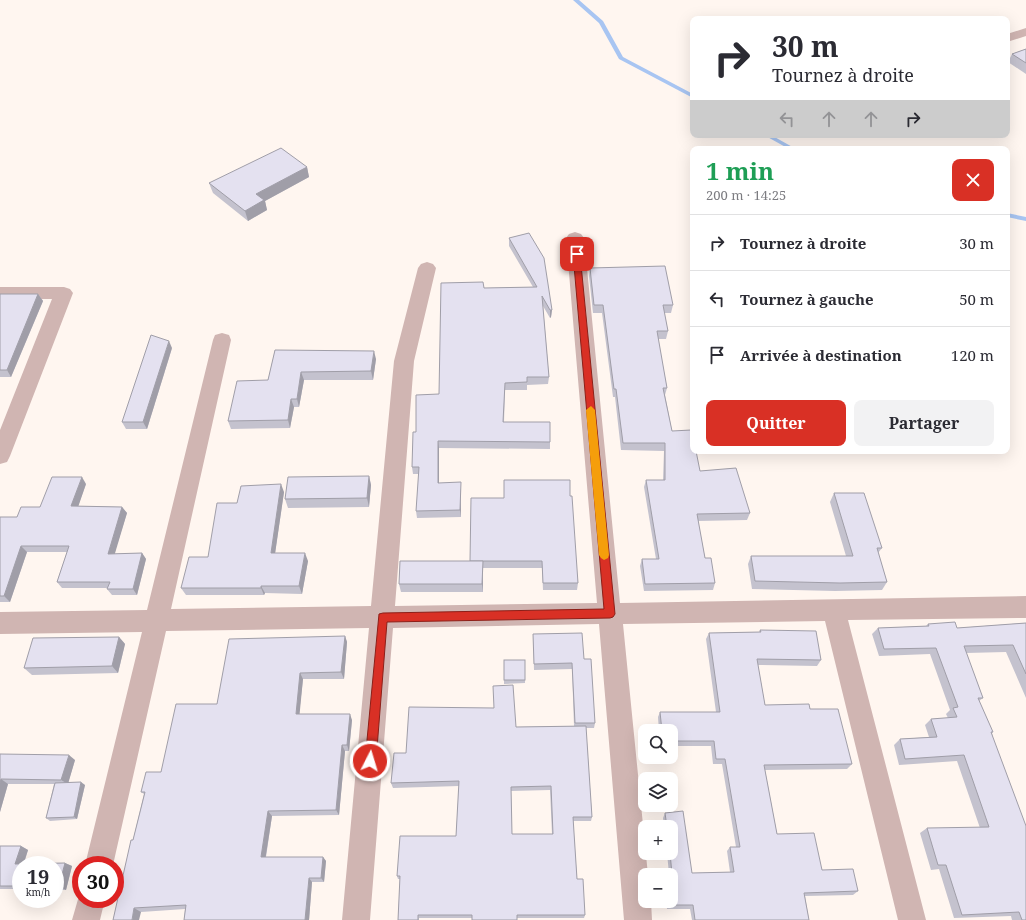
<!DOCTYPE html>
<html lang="fr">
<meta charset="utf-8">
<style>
body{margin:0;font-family:"Noto Serif",serif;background:#f2f2f3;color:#2b2b33;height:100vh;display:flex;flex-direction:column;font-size:15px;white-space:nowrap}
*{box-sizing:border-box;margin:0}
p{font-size:13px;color:#7c7c81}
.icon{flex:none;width:22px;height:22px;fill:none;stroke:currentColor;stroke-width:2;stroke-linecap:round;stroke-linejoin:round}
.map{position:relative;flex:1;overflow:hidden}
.sheet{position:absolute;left:690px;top:146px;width:320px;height:308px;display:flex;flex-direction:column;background:#fff;border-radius:8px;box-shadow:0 4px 16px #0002}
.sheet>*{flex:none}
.guide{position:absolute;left:690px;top:16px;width:320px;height:122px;border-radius:8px;box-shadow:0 4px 16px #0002;background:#fff;color:#2b2b33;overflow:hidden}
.tools{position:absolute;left:638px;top:724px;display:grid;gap:8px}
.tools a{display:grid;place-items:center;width:40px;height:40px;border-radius:8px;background:#fff;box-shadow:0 4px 16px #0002;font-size:20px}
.speed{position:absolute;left:12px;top:856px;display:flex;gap:8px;font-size:20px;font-weight:700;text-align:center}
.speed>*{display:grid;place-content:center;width:52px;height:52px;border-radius:50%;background:#fff;box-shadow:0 4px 16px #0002;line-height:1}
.speed small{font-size:10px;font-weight:400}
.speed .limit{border:6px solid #d22;background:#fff;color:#111}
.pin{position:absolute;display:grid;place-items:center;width:34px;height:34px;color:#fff;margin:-17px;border-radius:8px;box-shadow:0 2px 6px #0006}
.me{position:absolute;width:44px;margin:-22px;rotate:5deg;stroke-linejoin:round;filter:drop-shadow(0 0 3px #0008)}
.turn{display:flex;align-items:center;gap:14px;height:84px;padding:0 16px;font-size:18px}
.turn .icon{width:52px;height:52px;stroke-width:2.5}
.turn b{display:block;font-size:28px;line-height:34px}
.lanes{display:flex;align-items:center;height:38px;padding:0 16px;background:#0003;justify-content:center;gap:20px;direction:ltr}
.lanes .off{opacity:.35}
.round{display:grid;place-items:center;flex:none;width:42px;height:42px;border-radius:8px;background:#f2f2f3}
.overview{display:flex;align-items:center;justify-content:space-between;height:68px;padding:0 16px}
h1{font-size:24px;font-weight:700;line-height:30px;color:#1e9e55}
.action{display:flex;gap:8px;margin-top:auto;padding:8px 16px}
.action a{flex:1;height:46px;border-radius:8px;background:#d93025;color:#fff;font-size:16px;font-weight:700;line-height:46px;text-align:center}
.action a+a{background:#f2f2f3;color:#2b2b33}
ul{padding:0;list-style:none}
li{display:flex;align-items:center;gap:12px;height:56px;padding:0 16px;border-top:1px solid #e1e1e2}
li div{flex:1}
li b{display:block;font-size:15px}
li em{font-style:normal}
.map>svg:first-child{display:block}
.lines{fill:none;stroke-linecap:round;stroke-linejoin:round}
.stream{fill:#a8c5f2;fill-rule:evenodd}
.street{fill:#d0b5b2;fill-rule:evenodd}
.wall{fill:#c4c2ce;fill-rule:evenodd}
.shaded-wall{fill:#a09ea8}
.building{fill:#e4e1f0;stroke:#a09ea8;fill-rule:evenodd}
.route{fill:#d93025;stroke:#8d1f18}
.slow{fill:#f59e0b}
</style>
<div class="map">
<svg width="1026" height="920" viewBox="0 0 1026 920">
<rect width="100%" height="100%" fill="#fff6f0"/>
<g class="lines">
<g class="stream">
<path d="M573,0h6l24,21 20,36 70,37v4l-74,-39 -20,-36z"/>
<path d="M764,135h7l25,14h-7z"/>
<path d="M1007,213l19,4v4l-19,-4z"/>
</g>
<g class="street">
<path d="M1026,28v8l-19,6v-8z"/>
<path d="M575,232l6,2 3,4 36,365 406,-7v22l-178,2 78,300h-28l-73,-299 -202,3 25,251h-3v26h6l1,19h-28l-25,-296 -206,4 -23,292h-28l27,-292 -203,3 -53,234h-28l57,-233 -142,2v-22l147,-2 66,-270 2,-5 7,-2 7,2 2,5 -60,269 200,-3 23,-245 24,-93 3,-4 6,-2 6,2 3,4 -22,93 -19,245 202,-3 -31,-365 3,-4z"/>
<path d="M0,287h64l6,2 3,4 -63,163 -3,6 -7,2v-34l52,-131h-52z"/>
<path d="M81,889v10h24l-5,21h-28z"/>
</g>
</g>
<g class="wall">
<path d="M1026,49v25l-18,-12 4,-8z"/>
<path d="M307,167l2,10 -44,24 2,9 -19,11 -35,-28 -4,-10z"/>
<path d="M509,238l43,72 -1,7 -1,1 -7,-12 6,71 -1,7 -21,1v5h-22l-1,32 46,20v7l-111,-1v35l22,6v28l-44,1 -1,-7 3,-37h-6l-1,-7 4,-35 23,-38 45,-106 49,-1 -24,-41z"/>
<path d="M590,268l83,37 -2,8h-7l4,18 -2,8h-8l9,49 -2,7 7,36 28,40 50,42 -3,7 -49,1 7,37 10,25 -2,7 -69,1 -4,-25 2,-7h14l-12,-72 2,-7h17l1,-29 -43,-1 -6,-53h-2l-11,-84h-9l-4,-37z"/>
<path d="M0,294h38l5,7 -32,76h-11z"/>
<path d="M172,348l-25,81h-21l-4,-7z"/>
<path d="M275,350l101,9 -3,21h-69l-5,27h-5l-4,21 -59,1 -3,-8 40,-41z"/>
<path d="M369,476l2,9 -2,22 -81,1 -3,-9z"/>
<path d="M86,484l-8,22 44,1 5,6 -13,41 28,-1 4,6 -9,36h-25l-5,-6 1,-1h-46l-5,-6 10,-30h-40l-17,50h-10v-85h17l23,-10z"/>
<path d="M284,492l-9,61 33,8 -6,33 -37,-1 -1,2h-78l-5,-7 27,-31 29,-54z"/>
<path d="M834,493l48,55 -4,5 9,29 -5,8 -47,1 -83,-2 -4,-25 3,-8h95l-16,-54z"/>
<path d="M570,496l8,87 -1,7h-34l-1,-22h-59v24h-82l-2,-8 71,-23 34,-63z"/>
<path d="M1026,623v75l-20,-46 -40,1 17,45 -4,3 14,31 -1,1 34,187h-14l-1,-4 -57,2 -15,-49 -8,1 -11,-37 7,-5h53l-23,-67 -58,4 -5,-20 6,-6 29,-2 -4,-12 6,-6 17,-1 -2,-4 4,-4 -20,-56 -51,2 -7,-22 6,-6 48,-2 2,-2 29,4z"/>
<path d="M760,630l61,30 -4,6 -59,-1 7,40 45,4 42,55 -5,5 -82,1 12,64 45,36 36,21 -5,4 -48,1 4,24h-117l-2,-11h-23l-1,-8h5v-26h-5l3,-1 -2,-21h4v-26h-7l-1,-9 2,-5 27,60 38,-1 -3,-21 3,-4h6l-14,-83h-9l-2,-18h-40v-15h-12l-1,-14 2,-5h56l-10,-73 3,-6 50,-1z"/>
<path d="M533,634l51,25 11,64 -1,5h-8l6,89 -1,4h-18l4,58 8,36 -1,3h-165v2h-21l2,-41h-2l-1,-3 59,-40 3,-50 -66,2 -2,-5 15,-30 88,-45 22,19 58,-1 -2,-57 -38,1zM550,790l2,44h-40l-1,-43z"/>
<path d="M345,636l2,6 -3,37h-41l-4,35 53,6 -3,31h-4l-6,64 -67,1 -6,41h57l3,4 -2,21h-12l-3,38h-125l1,-11 -44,3 -28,8 20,-80 11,-46 -3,-2 20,-20 56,-68z"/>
<path d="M119,637l6,7 -7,29 -86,2 -8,-7z"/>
<path d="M504,660h21v23l-21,1z"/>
<path d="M0,754l75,6 -7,23 17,2 -8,34 -27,2 -4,-3 8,-34h-46l-8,28z"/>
<path d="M0,846h21l7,4 -4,14 41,-1 7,3 -6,24h-11v-25h-34v24h-21z"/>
</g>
<g class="shaded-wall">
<path d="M307,167l2,10 -44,24 2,9 -19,11 -3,-10 11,-17z"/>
<path d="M38,294l5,7 -32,76 -4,-7z"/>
<path d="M550,310h2l-1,7 -1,1z"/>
<path d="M169,341l3,7 -25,81 -4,-7z"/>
<path d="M374,351l2,8 -3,21 -2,-9z"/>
<path d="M301,372l3,8 -5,27 -2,-8z"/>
<path d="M291,399l3,8 -4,21 -2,-8z"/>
<path d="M438,441l1,7v41l-1,-6z"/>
<path d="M369,476l2,9 -2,22 -2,-9z"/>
<path d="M82,477l4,7 -10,29 -5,-7z"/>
<path d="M461,482v35l-1,-7z"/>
<path d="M281,484l3,8 -10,69 -3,-8z"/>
<path d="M122,507l5,6 -14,47 -5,-6z"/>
<path d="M21,546l6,6 -17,50 -6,-6z"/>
<path d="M142,553l4,6 -9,36 -4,-6z"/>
<path d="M305,553l3,8 -6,33 -3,-8z"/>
<path d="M483,561v31l-1,-8z"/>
<path d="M261,586l4,7 -1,2 -3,-7z"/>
<path d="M345,636l2,6 -3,37 -3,-7z"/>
<path d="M119,637l6,7 -7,29 -6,-7z"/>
<path d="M300,673l3,6 -4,41 -3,-6z"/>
<path d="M350,714l2,6 -3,31 -2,-6z"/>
<path d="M342,745l3,6 -6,64 -3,-5z"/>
<path d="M69,755l6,5 -7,24 -7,-4z"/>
<path d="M1,779l7,5 -8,28v-29z"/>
<path d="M81,782l4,3 -8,34 -3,-2z"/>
<path d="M268,811l4,5 -7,45 -4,-4z"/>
<path d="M21,846l7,4 -5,15 -8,-1z"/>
<path d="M323,857l3,4 -2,21 -3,-4z"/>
<path d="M65,863l7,3 -6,24 -7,-4z"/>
<path d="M309,878l3,4 -3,38h-4z"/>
<path d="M134,908l7,4 -2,8h-7z"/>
</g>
<g class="building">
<path d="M1026,49v14l-14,-9z"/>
<path d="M281,148l26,19 -51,27 8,6 -19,11 -36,-28z"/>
<path d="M529,233l15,25 8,52h-2l-8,-14 7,81h-22v5l-22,1 -2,39h47v20l-112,-1v42l23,-1 -1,28 -44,1 3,-44h-7l1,-35h3v-37l23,-1 2,-111 42,-1 1,6 53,-1 -28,-49z"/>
<path d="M665,266l8,39h-10l5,26h-11l10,57h-4l9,43 19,-1 2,8v13h3l4,20 36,-3 14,45 -53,1 8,44h6l4,25 -70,1 -3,-25h17l-13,-79h19v-37h-42l-7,-54h-2l-11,-84h-9l-4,-37z"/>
<path d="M0,294h38l-31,76h-7z"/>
<path d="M151,335l18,6 -26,81h-21z"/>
<path d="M275,350l99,1 -3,20 -70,1 -4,27h-6l-3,21 -60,1 9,-40 31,-1z"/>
<path d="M369,476l-2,22 -82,1 3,-22z"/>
<path d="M52,477h30l-11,29 51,1 -14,47 34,-1 -9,36h-26l3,-7h-53l12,-36h-48l-17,50h-4v-79h17l4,-10h19z"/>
<path d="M504,480h66v16h2l6,87h-35l-1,-22h-72l1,-63h33z"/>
<path d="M281,484l-10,69h34l-6,33h-38v2h-80l8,-31h19l9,-54h20l4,-17z"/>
<path d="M834,493h30l18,55h-5l10,34 -47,1 -85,-2 -4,-25h102z"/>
<path d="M400,561h83l-1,23h-83z"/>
<path d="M955,622l2,6 69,-5v51l-13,-29 -49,1 19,52h-5l15,34h-2l35,94v94h-4l-3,-8 -57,3 -16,-50h-8l-11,-37 62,-1 -25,-72 -59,4 -5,-20 37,-2 -6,-18 26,-2 -4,-9 5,-1 -22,-59 -52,1 -6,-21 51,-2 -1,-2z"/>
<path d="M760,630l56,1 5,29 -64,-1 8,46 44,-1 1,5h28l14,55 -88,1 13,69 37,-1 8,37 31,-1 5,22 -54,2 5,27h-114l-2,-15h-24v-4h2v-26h-5v-1h6l-2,-21h1v-26h-4l-2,-14 18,-2 9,62 42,-1 -4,-25h10l-15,-88h-9l-2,-18h-43v-10h-9l-2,-19h60l-11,-79 52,-1z"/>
<path d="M582,633l2,26h7l4,64h-20l-3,-60 -38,1 -1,-30z"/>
<path d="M345,636l-4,36 -41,1 -4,41h54l-3,31h-5l-6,65 -68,1 -7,46h62l-2,21h-12l-4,42h-121l2,-15 -52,3 -2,12h-19l18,-80h2l12,-48h-4l5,-20h15l15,-68h41l12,-65z"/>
<path d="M119,637l-7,29 -88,2 9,-30z"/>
<rect x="504" y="660" width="21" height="20"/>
<path d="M513,685l3,42 70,-1 6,91h-19l4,62h6l2,36h-68v5h-45v-5h-54v5h-20l2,-44h-3l3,-40h56l3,-55 -68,2 3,-30h12l3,-46 85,1 -1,-22zM551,786l2,48h-41l-1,-47z"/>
<path d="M0,754l69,1 -8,25 -60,-1 -1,4z"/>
<path d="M81,782l-7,35 -28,1 9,-35z"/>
<path d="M0,846h21l-6,18 50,-1 -6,23h-4v-21h-34v21h-21z"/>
</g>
<path class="route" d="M577,251l3,3 35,360 -2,3 -3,1 -223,4 -11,139 -2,4 -4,2 -4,-2 -1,-4 14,-147 4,-1 221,-4 -31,-355z"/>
<path class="slow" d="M591,406l4,4 14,145 -1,3 -4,2 -3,-2 -2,-3 -13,-145z"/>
</svg>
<div class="tools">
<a><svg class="icon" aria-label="search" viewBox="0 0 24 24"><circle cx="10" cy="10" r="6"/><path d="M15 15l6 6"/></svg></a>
<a><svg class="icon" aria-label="layers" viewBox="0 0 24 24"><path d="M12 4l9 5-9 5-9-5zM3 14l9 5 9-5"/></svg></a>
<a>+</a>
<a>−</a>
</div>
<div class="speed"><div>19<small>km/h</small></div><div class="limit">30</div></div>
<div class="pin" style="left:577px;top:254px;background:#d93025"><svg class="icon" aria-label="arrive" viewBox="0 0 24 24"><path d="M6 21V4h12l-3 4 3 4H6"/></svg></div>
<svg class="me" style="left:370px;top:761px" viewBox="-20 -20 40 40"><circle r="17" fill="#d93025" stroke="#fff" stroke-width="3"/><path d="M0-11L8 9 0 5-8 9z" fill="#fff"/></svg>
<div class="guide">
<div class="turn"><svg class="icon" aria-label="right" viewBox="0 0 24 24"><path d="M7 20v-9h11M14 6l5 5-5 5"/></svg><div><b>30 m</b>Tournez à droite</div></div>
<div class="lanes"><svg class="icon off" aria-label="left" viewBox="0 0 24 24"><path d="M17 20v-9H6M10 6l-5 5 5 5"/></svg><svg class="icon off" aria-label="ahead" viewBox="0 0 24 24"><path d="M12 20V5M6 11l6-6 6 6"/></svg><svg class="icon off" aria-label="ahead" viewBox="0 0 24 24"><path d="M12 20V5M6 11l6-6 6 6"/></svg><svg class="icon" aria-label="right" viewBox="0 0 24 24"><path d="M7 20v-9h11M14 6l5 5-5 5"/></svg></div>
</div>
<section class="sheet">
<div class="overview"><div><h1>1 min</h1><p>200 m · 14:25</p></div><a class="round" style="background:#d93025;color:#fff"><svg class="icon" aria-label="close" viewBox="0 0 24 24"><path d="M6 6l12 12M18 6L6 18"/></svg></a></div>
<ul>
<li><svg class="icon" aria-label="right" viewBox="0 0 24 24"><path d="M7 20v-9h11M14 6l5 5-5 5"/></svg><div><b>Tournez à droite</b></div><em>30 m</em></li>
<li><svg class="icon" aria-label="left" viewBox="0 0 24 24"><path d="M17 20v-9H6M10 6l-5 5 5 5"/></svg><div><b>Tournez à gauche</b></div><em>50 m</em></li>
<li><svg class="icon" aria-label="arrive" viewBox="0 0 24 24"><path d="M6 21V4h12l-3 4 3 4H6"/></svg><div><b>Arrivée à destination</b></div><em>120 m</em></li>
</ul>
<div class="action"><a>Quitter</a><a>Partager</a></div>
</section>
</div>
